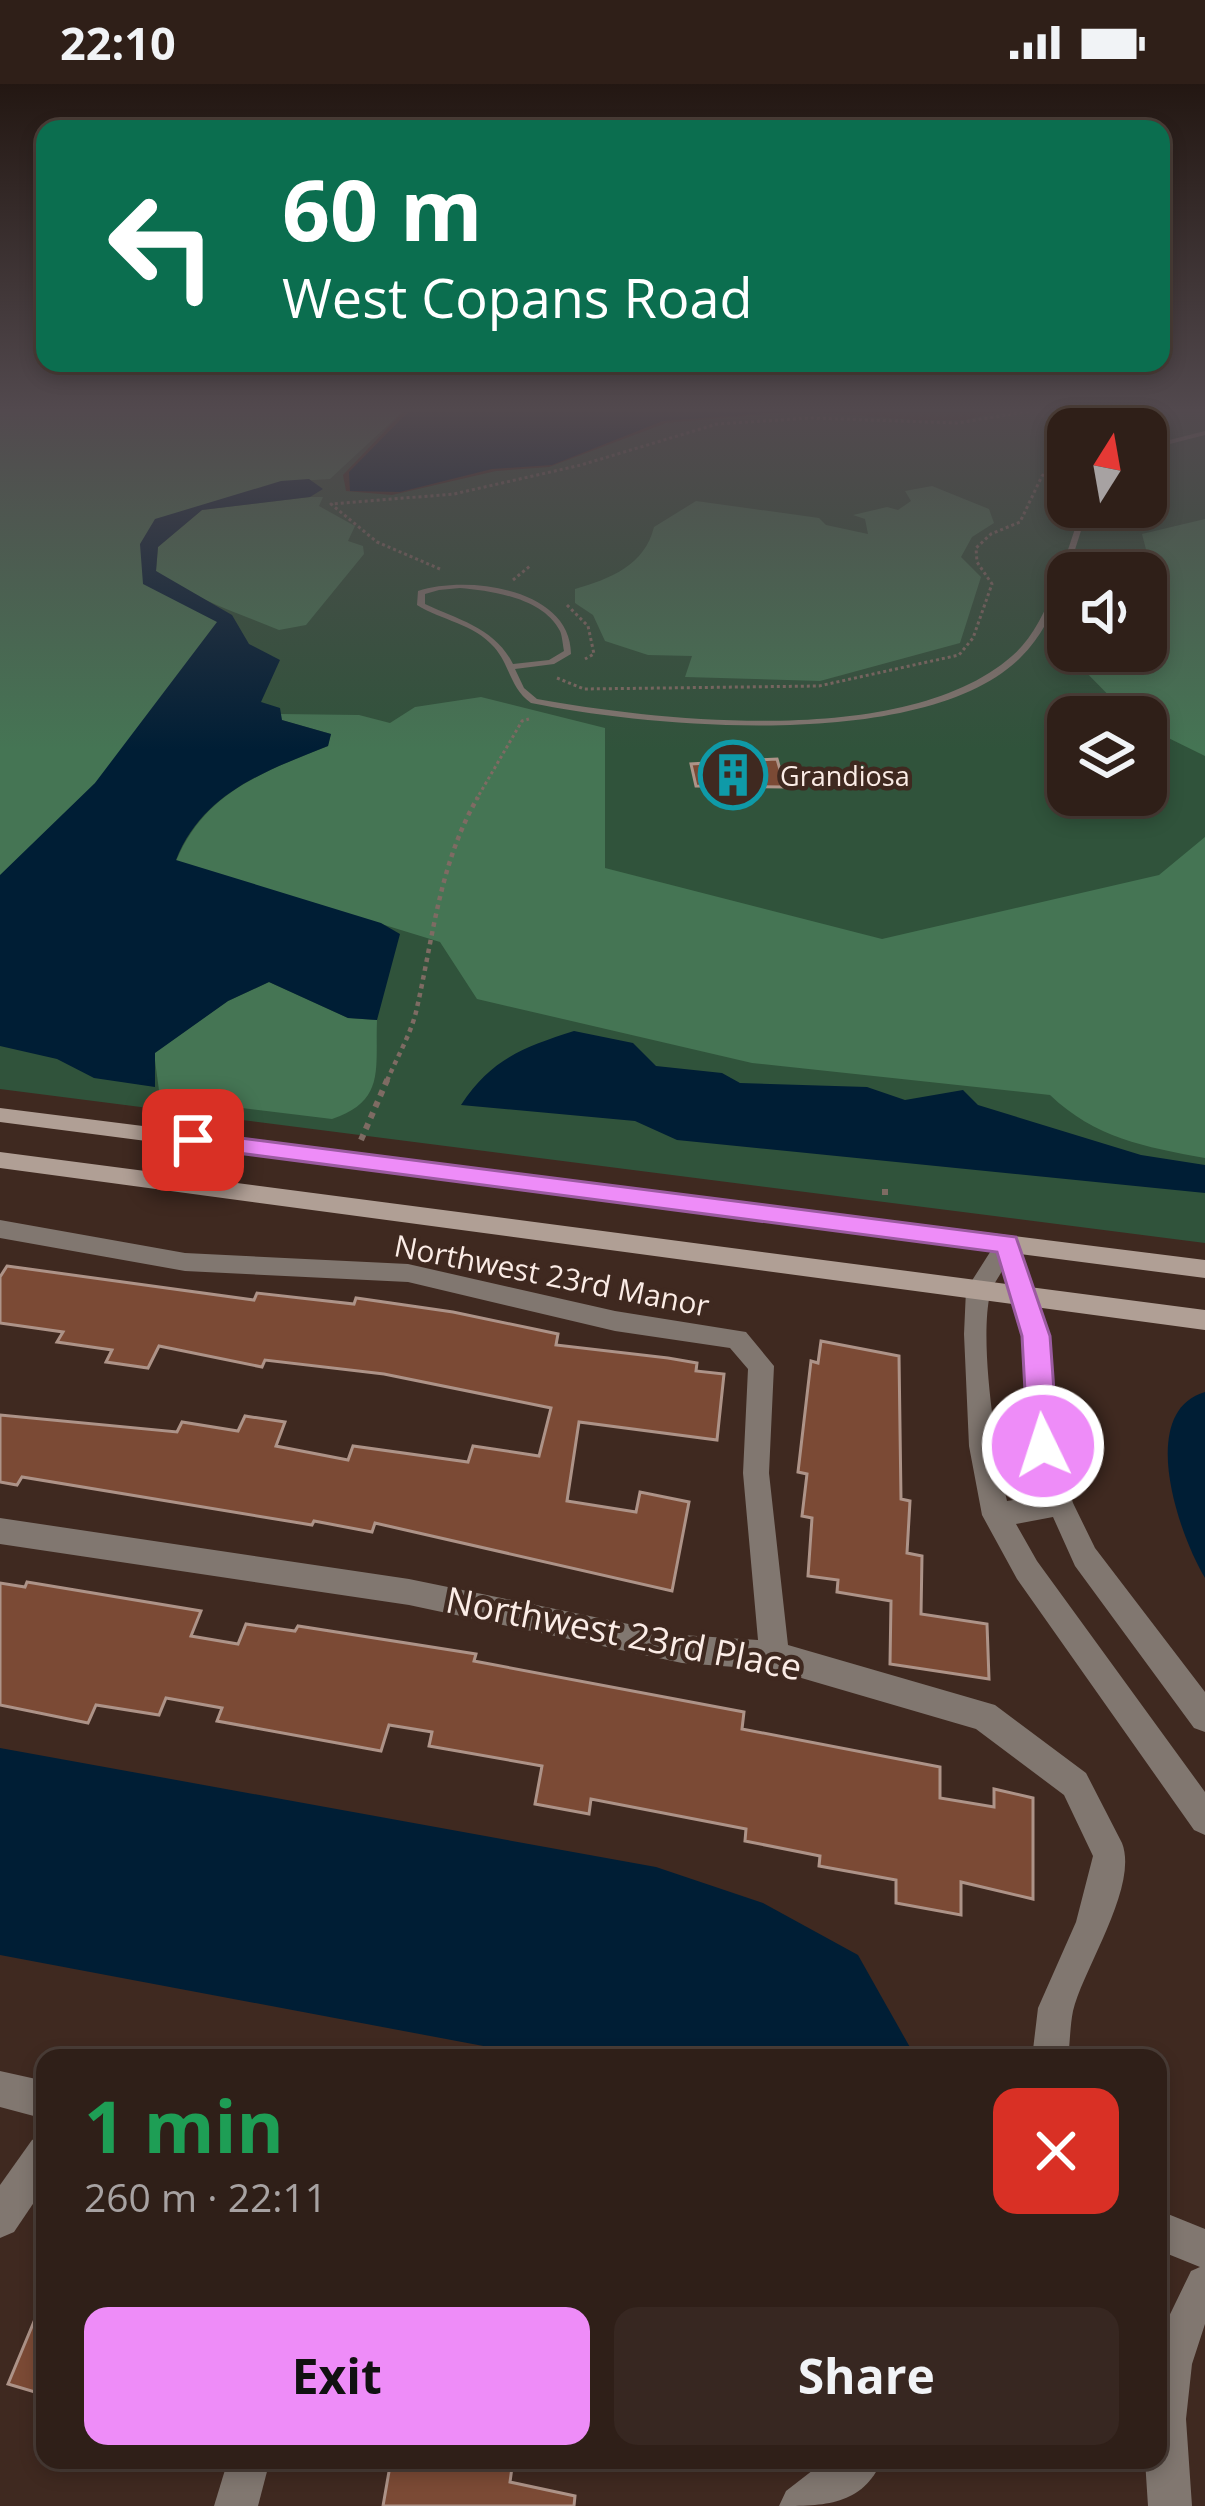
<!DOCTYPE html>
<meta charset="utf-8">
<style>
body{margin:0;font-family:"Open Sans",sans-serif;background:#372721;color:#f1f3f6;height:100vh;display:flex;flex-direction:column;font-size:45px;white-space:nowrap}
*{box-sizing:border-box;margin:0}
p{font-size:39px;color:#a7a2a2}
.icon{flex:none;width:66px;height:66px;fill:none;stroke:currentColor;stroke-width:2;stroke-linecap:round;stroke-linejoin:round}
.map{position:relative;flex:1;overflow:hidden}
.side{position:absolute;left:36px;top:1965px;width:1131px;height:420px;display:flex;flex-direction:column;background:#2f1f18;border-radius:24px;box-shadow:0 6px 18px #0003,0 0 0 3px #4a3d37}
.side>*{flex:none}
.guide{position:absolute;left:36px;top:36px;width:1134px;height:252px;border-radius:24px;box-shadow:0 6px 18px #0003,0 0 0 3px #4a3d37;background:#0b6e4f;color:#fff;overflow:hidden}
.needle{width:78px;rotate:11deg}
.tools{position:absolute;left:1047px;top:324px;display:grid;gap:24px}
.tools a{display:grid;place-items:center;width:120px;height:120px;border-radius:24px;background:#2f1f18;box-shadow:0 6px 18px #0003,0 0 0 3px #4a3d37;font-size:60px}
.pin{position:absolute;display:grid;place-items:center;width:102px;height:102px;color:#fff;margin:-51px;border-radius:24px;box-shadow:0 6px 18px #0006}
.me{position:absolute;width:132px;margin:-66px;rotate:356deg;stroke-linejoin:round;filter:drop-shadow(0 0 9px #0008)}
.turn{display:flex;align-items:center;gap:42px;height:252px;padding:0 48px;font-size:54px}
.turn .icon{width:156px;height:156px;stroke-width:2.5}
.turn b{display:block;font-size:84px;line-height:102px}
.round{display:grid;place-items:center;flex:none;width:126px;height:126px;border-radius:24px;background:#372721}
.headline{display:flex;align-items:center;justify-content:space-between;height:204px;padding:0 48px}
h1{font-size:72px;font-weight:700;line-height:90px;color:#1e9e55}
.primary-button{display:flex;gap:24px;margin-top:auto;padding:24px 48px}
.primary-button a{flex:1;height:138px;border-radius:24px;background:#ee8cf8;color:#111;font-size:48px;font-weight:700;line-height:138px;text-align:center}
.primary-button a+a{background:#372721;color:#f1f3f6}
.status{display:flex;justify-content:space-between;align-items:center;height:84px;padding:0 60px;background:#2f1f18;direction:ltr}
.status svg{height:33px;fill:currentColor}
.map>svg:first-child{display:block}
.green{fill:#30533b;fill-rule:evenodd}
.forest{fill:#457554}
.water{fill:#001e35}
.building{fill:#7b4a35;stroke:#ad9388;stroke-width:3}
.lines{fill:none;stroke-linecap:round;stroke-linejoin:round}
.path-far2{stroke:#7e6b63;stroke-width:3;stroke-dasharray:3 3;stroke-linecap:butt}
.path-far1{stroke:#7e6b63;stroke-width:4.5;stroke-dasharray:4.5 4.5;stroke-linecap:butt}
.path{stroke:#7e6b63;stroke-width:6;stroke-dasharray:6 6;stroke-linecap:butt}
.service{fill:#817770;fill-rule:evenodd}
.minor{fill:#817770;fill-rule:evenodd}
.secondary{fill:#b09f95;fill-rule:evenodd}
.route{fill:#ee8cf8;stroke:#9b5ba1;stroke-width:3}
.labels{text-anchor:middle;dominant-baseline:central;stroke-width:9;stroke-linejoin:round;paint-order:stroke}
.far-poi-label{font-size:27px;fill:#fbece6;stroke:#3f2920;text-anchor:start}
.street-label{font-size:30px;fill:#fbece6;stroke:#3f2920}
.near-street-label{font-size:36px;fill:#fbece6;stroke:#3f2920}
</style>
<div class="status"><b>22:10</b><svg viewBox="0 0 49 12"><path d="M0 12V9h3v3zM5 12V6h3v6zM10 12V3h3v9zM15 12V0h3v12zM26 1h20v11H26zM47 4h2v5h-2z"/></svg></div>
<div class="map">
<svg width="1205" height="2422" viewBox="0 0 1205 2422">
<rect width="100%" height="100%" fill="#3f2920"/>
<path class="green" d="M0,327h404l-61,64 3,16 46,4 104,-24 53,-4 117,-44 134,-12 116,9h49l37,-9h203v832l-1205,-154zM1068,345h78v78h-78zM1068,489h78v78h-78zM1068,633h78v78h-78z"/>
<g class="forest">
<path d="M0,327h403l-73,68 -49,3 -122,38 -11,63 74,38 -125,165 -97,96z"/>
<path d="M932,402l57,23 5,14 -22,14 -11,20 20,20 -21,66 -140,38 -135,-4 7,-21 -44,-1 -43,-14 -12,-26 -18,-12v-14c35,-10 70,-24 79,-62l42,-26 123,17 7,7 42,9 -3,-15 -12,-4 34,-8 11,3 13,-9 -6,-10z"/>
<path d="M310,413h13l-4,9 36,20 -7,15 15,5 1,8 -58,71 -27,5c-41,-17 -84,-30 -123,-59l2,-24 44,-37z"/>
<path d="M1205,435v237l-59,-29v-10h-16l-54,-55 1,-11h69v-62l10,-1 -14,-54z"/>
<path d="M481,613l124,31v140l277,71 277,-64 46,-38v321c-60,-11 -110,-20 -155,-63l-298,-32 -275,-64 -37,-57 -264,-81c29,-69 85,-88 152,-115l3,-12 -50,-14 -1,-6 79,1 31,8 25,-16z"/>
<path d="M269,898l79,36 29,2c-2,49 9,81 -45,99l-172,-21 -6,-45 74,-52z"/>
</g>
<g class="water">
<path d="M409,327h384l-130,10 -111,44 -60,4 -92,23 -50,-1 -1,-19z"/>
<path d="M281,397l28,-2 14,10 -13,8 -108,13 -44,37 -2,24 76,44 17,29 31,16 -19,42 19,6 2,12 49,14 -3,12c-65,26 -125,47 -152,114l205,63 19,11 -23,86 -29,-2 -79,-36 -41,19 -73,52v34l-61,-9 -37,-19 -57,-13v-171l95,-92 122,-161 -74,-38 -3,-40 15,-25z"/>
<path d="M574,947l59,12 23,23 66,7 18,10 127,4 38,13 58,-10 15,15 163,50 64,10v28l-528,-53 -42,-19 -174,-16c30,-46 63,-58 113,-74z"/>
<path d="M1205,1308v186c-26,-43 -69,-166 0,-186z"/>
<path d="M0,1664l656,119 107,36 95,52 58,103h-369l-547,-103z"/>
</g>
<g class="building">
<path d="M777,675l8,28 -89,-1 -5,-22z"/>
<path d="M7,1182l247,34 3,-7 97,11 2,-6 97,14 105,22 -2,11 112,13 29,5 -1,8 28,3 -7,66 -138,-18 -12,79 69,11 4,-20 49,10 -17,89 -297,-68 -3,9 -58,-11 -2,4 -290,-48 -5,8 -17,-3v-67l177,17 5,-10 56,9 7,-15 40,6 -9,24 72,14 5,-14 115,16 5,-16 66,10 12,-48 -167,-34 -119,-14 -3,7 -103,-21 -11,22 -42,-6 6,-12 -55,-8 6,-10 -63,-9v-46z"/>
<path d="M821,1257l78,15 2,143 9,2 -3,52 15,3 -1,58 66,10 2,55 -99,-15 1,-63 -54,-9 1,-12 -30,-4 4,-58 -10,-2 5,-42 -9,-2 13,-111 7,2z"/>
<path d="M27,1498l174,29 -10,25 47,8 8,-20 49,7 3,-5 178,28 -2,7 270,51 -2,17 198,38v31l54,9v-18l39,9v101l-72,-17v33l-65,-12v-23l-77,-14 1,-10 -75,-15 1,-12 -155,-30 -2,15 -54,-10 7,-38 -113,-20 3,-14 -43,-7 -8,26 -164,-30 5,-13 -56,-10 -7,17 -63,-10 -8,18 -88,-18v-122l25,4z"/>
<path d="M45,2211v100l-37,-11z"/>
<path d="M391,2376h122l-3,22 65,14 -1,10h-191z"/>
</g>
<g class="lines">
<g class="path-far2">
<path d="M1038,327l30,32"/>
<path d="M440,485l-63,-27 -46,-38 123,-10 127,-29 136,-41 94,-6 146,5 75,-12"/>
<path d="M513,496l17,-14"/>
<path d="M567,521l21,21 6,28 -9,5"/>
<path d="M557,594l27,11 235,-3 140,-31 14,-17 19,-54 -15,-22 -1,-14 15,-14 29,-12 22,-46 19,-16 7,-16"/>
<path d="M476,716l46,-79 7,-2"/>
</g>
<path class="path-far1" d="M387,997c9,-22 23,-45 29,-69 17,-73 23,-148 62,-215"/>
<g class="path">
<path d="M361,1056l27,-62"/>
<path d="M885,1105v11"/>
</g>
<g class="service">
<path d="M1205,347v4l-59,15v-4z"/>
<path d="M1083,423h6c-18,49 -29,112 -68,150 -95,95 -368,71 -490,46 -21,-15 -21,-38 -37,-56 -20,-23 -53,-27 -77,-42l1,-14c49,-16 153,-3 153,63l-17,10 -39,5 9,19 13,11c129,23 370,49 475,-43 38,-32 53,-104 71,-149zM460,504c33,3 83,10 100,43 2,4 3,15 4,20l-15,9 -36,4c-18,-36 -54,-44 -88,-60v-10l14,-4z"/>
</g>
<g class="minor">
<path d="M0,1136l185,33 223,11 207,47 131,21 28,34 -5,107 19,172 207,60 91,68 36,70c17,43 -39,126 -49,168 -3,15 -3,32 -5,47h-36l6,-50 38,-86 17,-66 -29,-61 -88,-66 -202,-59 -92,-7 -273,-58 -409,-61v-26l409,61 273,56 76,5 -15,-167 5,-104 -18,-21 -115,-17 -207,-49 -223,-11 -185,-33z"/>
<path d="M1007,1151l12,9 29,92 8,110 17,57 22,45 110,144v40l-11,-4 -119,-162 -22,-49 -37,7 21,37 168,231v43l-11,-5 -177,-251 -35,-64 -13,-69 -5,-112 2,-44 33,-52zM1003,1185l21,67 6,110 14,49 -37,6c-11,-51 -28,-157 -17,-207 2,-8 9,-17 13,-25z"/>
<path d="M0,1987l45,10v38l-45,-12z"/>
<path d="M45,2050v52l-31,46 -14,6v-53l32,-45z"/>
<path d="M1158,2126l47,19v95l-13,40 -6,55 6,87h-44l-3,-46h13v-121l33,-68 9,-4 -42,-17z"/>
<path d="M228,2376h42l-12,46h-44z"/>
<path d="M826,2376h56c-19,46 -59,46 -103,46l7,-15z"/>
</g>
<g class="secondary">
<path d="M0,1024l1205,152v18l-1205,-156z"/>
<path d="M0,1068l1205,158v20l-1205,-162z"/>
</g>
</g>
<linearGradient id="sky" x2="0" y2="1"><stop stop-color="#231712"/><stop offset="0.49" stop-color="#52494e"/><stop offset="1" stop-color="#52494e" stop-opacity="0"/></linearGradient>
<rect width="1205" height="666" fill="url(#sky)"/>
<path class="route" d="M193,1048l823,105 34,99 8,110 -15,13 -15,-13 -6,-110 -25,-84 -813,-106 -3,-6z"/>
<defs>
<symbol id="building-ring" viewBox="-11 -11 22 22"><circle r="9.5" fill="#3f2920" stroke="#0f9aa8" stroke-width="1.5"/><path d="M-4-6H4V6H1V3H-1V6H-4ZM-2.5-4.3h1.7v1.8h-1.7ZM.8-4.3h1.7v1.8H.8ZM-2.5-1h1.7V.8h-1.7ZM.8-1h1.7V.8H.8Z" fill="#0f9aa8"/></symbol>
</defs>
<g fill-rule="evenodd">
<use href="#building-ring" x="695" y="653" width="76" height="76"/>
</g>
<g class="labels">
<g class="far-poi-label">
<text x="780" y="691">Grandiosa</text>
</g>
<g class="street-label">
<text transform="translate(552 1191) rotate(11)">Northwest 23rd Manor</text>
</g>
<g class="near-street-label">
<text transform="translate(624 1549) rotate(11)">Northwest 23rd Place</text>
</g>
</g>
</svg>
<div class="tools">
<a><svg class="needle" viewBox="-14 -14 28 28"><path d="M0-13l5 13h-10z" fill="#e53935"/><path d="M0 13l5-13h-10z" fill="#a7a2a2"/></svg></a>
<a><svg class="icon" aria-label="sound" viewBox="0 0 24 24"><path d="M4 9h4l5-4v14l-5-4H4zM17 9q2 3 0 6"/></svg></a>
<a><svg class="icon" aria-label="layers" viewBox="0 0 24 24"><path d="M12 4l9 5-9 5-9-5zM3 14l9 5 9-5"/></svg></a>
</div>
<div class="pin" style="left:193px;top:1056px;background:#d93025"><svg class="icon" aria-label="arrive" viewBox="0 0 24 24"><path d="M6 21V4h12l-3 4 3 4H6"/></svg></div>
<svg class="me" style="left:1043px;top:1362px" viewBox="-20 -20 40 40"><circle r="17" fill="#ee8cf8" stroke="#fff" stroke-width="3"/><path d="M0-11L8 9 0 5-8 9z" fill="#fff"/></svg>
<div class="guide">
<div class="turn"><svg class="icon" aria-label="left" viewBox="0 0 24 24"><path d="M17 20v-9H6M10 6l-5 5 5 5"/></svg><div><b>60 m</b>West Copans Road</div></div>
</div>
<section class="side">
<div class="headline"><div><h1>1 min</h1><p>260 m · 22:11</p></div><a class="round" style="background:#d93025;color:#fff"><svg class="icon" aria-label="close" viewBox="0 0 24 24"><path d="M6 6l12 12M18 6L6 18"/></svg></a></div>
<div class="primary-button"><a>Exit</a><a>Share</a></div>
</section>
</div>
